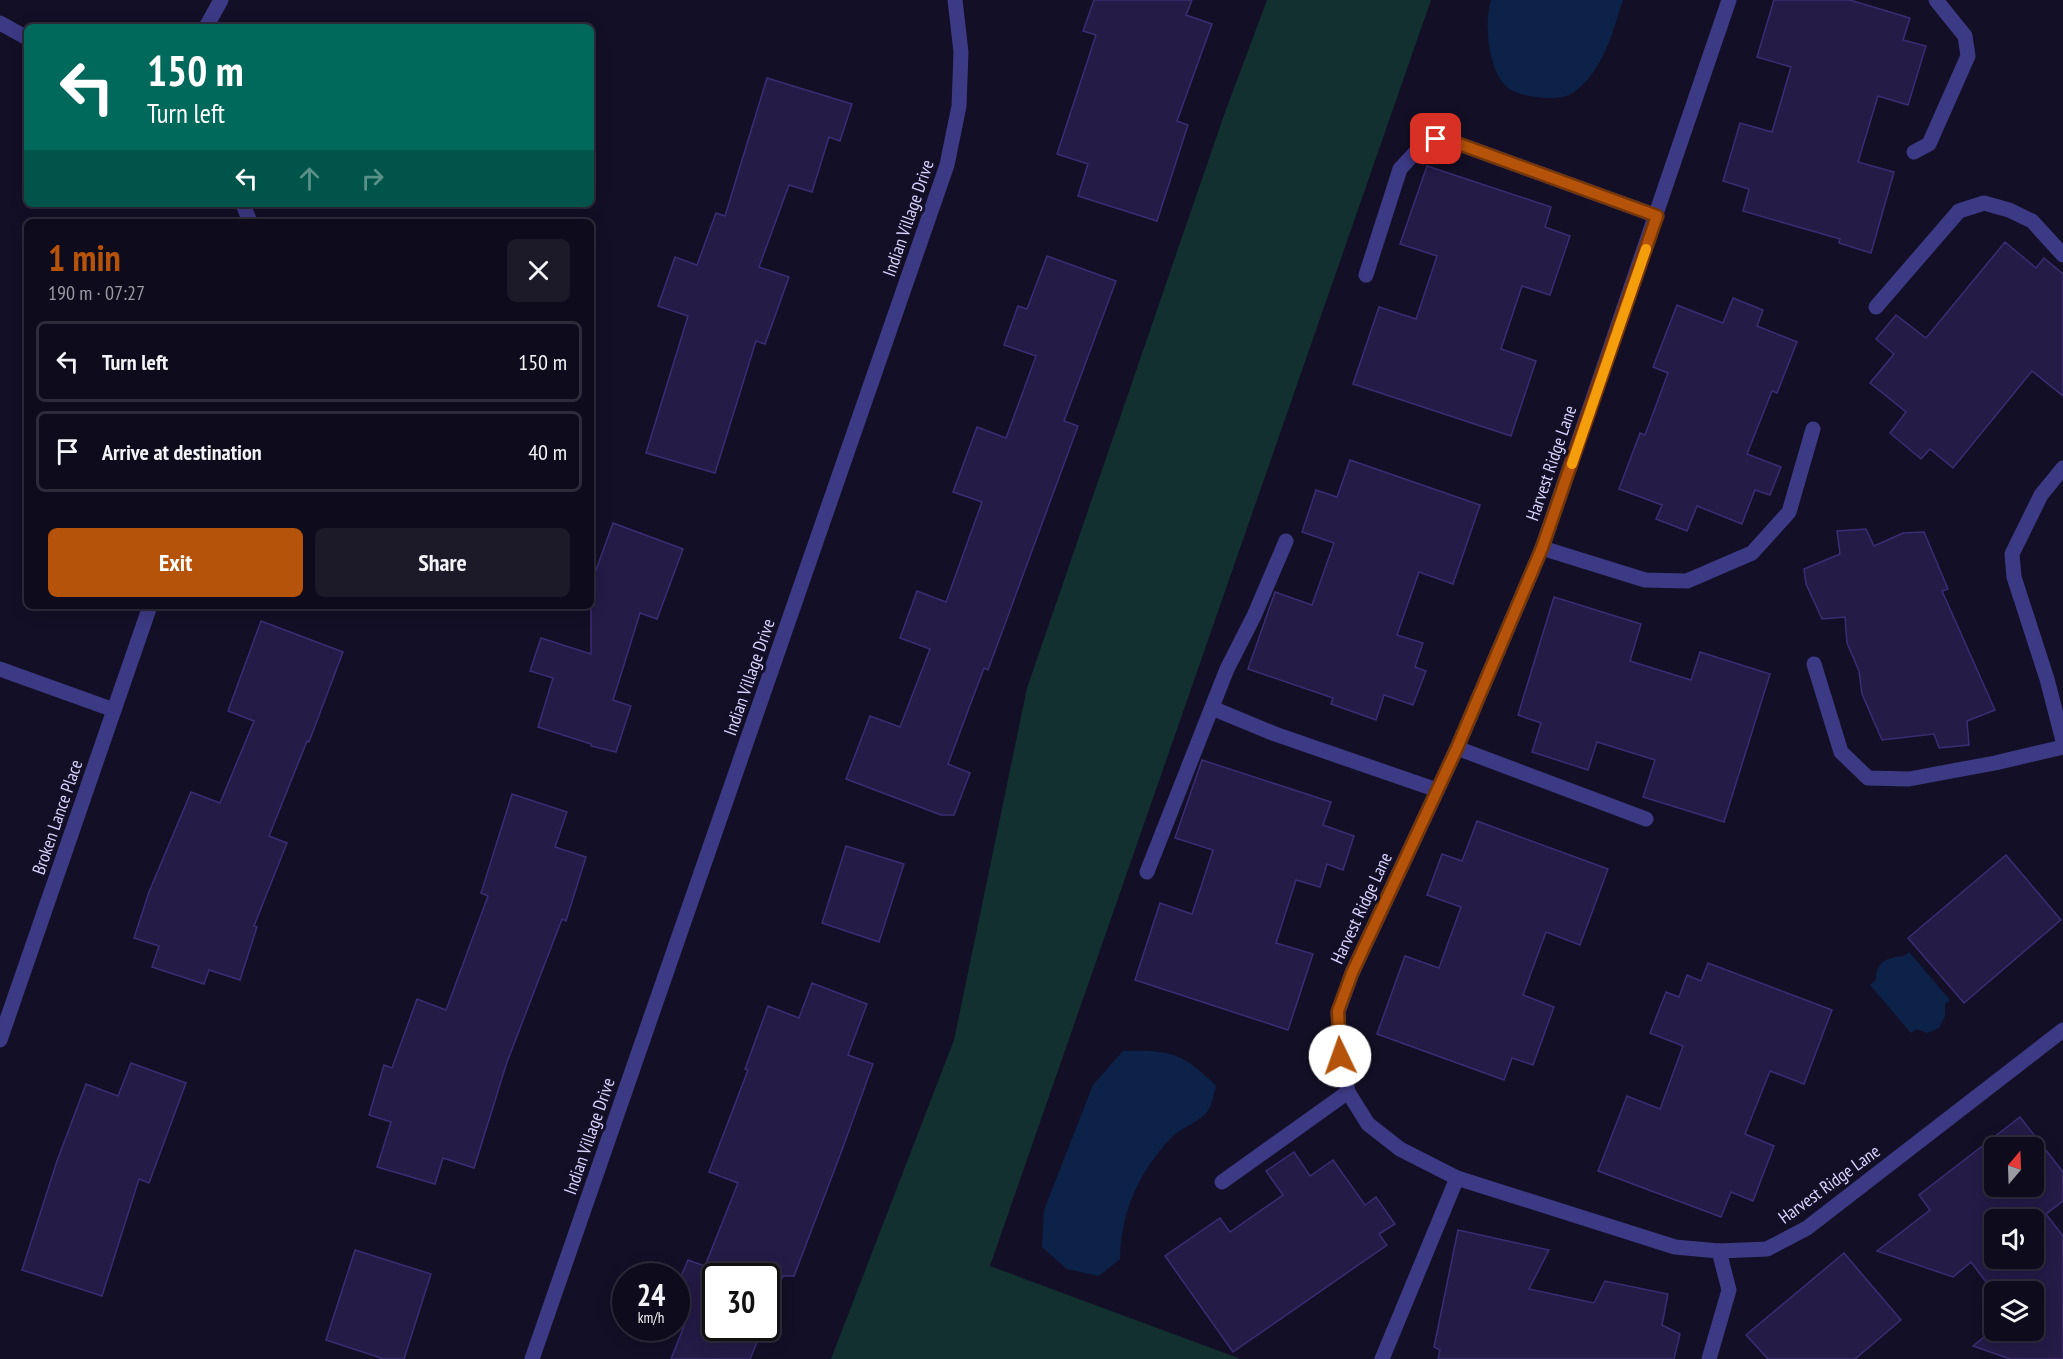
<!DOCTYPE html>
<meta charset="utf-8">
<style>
body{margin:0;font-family:"PT Sans Narrow",sans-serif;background:#1c1929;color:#f1f3f6;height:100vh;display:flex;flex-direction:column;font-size:22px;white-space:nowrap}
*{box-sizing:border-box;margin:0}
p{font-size:20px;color:#9b9ba3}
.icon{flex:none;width:33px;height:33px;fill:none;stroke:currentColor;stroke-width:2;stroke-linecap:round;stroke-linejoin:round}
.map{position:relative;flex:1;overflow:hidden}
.sheet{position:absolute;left:24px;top:219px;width:570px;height:390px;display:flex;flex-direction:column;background:#0e0b1c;border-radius:9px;box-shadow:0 3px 15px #0003,0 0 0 2px #2e2b3b}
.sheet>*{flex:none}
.guide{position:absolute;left:24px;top:24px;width:570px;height:183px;border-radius:9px;box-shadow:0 3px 15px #0003,0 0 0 2px #2e2b3b;background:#00695c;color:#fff;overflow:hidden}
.needle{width:39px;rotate:19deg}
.buttons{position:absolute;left:1984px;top:1137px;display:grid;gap:12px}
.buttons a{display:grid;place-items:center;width:60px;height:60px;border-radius:9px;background:#0e0b1c;box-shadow:0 3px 15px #0003,0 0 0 2px #2e2b3b;font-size:30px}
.speed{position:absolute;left:612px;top:1263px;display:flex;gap:12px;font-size:30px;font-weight:700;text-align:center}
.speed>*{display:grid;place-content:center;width:78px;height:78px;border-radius:50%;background:#0e0b1c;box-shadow:0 3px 15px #0003,0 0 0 2px #2e2b3b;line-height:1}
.speed small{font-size:15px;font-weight:400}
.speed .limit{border:3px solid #111;border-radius:9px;background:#fff;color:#111}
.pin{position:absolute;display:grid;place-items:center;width:51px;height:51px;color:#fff;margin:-26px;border-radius:12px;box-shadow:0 3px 9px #0006}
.me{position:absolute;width:66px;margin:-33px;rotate:357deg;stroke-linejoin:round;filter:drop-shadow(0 0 4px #0008)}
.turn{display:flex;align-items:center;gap:21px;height:126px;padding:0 24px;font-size:27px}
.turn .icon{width:78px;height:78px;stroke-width:2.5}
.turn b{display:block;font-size:42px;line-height:51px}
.lanes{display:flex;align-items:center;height:57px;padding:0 24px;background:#0003;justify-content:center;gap:30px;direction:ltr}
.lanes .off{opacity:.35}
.round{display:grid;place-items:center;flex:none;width:63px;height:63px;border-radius:9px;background:#1c1929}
.summary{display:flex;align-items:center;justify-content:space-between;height:102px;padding:0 24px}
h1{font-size:36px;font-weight:600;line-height:45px;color:#b45309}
.action{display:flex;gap:12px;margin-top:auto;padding:12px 24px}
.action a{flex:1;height:69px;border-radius:9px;background:#b45309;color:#fff;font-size:24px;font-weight:600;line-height:69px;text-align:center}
.action a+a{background:#1c1929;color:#f1f3f6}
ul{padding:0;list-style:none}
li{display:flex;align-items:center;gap:18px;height:81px;margin:0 12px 9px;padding:0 12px;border:3px solid #2e2b3b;border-radius:9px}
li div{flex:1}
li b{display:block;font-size:22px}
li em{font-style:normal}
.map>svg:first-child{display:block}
.green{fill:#12302f}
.water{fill:#0c2248}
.building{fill:#241b47;stroke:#3b2d73;stroke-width:1.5;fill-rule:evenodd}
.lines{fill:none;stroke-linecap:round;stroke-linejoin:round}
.lane{stroke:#3d3a85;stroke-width:15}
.street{stroke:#3d3a85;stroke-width:15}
.route-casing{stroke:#753606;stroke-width:15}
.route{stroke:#b45309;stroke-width:10}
.slow{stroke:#f59e0b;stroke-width:10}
.labels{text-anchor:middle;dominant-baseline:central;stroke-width:6;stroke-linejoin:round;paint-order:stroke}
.street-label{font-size:18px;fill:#d9d4ff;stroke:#130f26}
</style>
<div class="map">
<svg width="2063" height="1359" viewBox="0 0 2063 1359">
<rect width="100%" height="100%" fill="#130f26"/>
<path class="green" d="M1267,0h164l-441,1266 251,93h-410l123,-319 73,-352 197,-573z"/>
<g class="water">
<path d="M1491,0h132c-11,33 -19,70 -49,92 -10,7 -25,7 -36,5 -10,-1 -27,-4 -34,-13 -16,-18 -20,-62 -13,-84z"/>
<path d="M1909,952l41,48 -5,4v12l-6,12 -12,5 -11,-4 -5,4 -41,-48 6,-5c0,-18 11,-23 28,-24z"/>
<path d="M1123,1051c47,-1 59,1 93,35 -2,7 -4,20 -9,26 -8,10 -24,15 -34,24 -34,35 -52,75 -53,123l-21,17 -32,-7 -25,-22 2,-37 49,-125z"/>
</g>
<g class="building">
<path d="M1094,0h98l-6,15 26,9 -35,97 11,4 -31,96 -79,-25 10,-32 -31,-10 39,-119 -13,-4z"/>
<path d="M1774,0h76l60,18 -7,22 23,6 -18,59 -30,-9 -20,66 36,10 -23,81 -32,-10 1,-4 -97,-28 6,-22 -26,-8 17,-58 32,9 19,-65 -34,-10z"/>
<path d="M767,78l85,26 -12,37 -11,-4 -17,55 -23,-7 -30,82 30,10 -24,67 -9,-3 -41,132 -69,-20 42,-137 -30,-10 17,-49 22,8 19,-52 9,3z"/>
<path d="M1427,166l124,41 -6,20 25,9 -20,59 -28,-9 -21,63 35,12 -25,75 -158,-52 26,-77 37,12 21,-63 -37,-12z"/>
<path d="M2005,242l31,26 8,-10 19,16v122l-31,-25 -79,97 -23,-19 -9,10 -31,-26 16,-21 -36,-29 24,-29 -18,-15 20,-24 30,23z"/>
<path d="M1047,256l69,25 -52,140 14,5 -90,244 -4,-2 -36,96 22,9 -16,42h-13l-95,-36 24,-63 30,11 30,-78 -30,-11 17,-47 29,11 36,-100 -29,-10 24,-65 29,11 30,-82 -32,-11 14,-39 9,3z"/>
<path d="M1733,298l30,12 -6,16 40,16 -20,51 -5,-2 -25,63 34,13 -11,28 -15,-5 -13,34 -45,-18 -10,25 -31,-12 6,-14 -43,-16 21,-56 5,2 23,-62 -15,-6 24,-62 46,18z"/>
<path d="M1350,460l130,45 -27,79 -34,-12 -22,63 26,8 -8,24 11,4 -13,34 -29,-10 -8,25 -45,-16 2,-6 -85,-29 27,-77 37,13 22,-62 -32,-11 14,-42 21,7z"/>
<path d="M613,523l70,26 -26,70 -17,-6 -27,87 18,6 -15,46 -25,-6v-2l-53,-17 15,-49 -23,-7 11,-33 50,16v-70z"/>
<path d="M1866,529l8,17 29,-13 21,-1 24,57 -6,2 53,119 -28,11 2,24 -30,3 -5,-14 -52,6 -20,-46 -3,-23 -12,-28 -2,-26 -23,2 -16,-35 -2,-15 36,-15 -3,-23z"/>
<path d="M1554,597l87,27 -11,37 61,19 9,-28 70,22 -46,148 -81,-25 12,-37 -58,-18 -9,28 -56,-18 9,-29 -23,-8z"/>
<path d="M261,621l82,31 -34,90 -2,-1 -38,95 18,7 -33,83 3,1 -17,53 -31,-10 -5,14 -52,-17 7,-21 -25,-8 15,-46 42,-100 29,11 34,-82 -26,-10z"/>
<path d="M1202,760l129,42 -8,23 31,11 -11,34 -16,-6 -7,23 -24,-7 -20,63 37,11 -25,76 -153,-50 25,-77 32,11 21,-64 -38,-12z"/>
<path d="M512,794l55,18 -12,35 31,10 -20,64 -4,-2 -55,143 -33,106 -31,-10 -8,26 -58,-17 14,-45 -22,-7 15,-50 8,3 25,-69 29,11 42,-114 -7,-3z"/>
<path d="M1477,821l131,48 -28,76 -34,-13 -23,63 31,12 -21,58 -21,-7 -8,22 -127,-46 28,-78 34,12 22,-61 -34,-12 15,-41 20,7z"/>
<path d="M846,846l58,18 -25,78 -57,-19z"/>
<path d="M2006,855l55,65 -97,83 -56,-65z"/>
<path d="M1708,963l124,47 -28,74 -34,-13 -25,63 29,12 -21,55 -22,-9 -10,25 -123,-46 29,-75 33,13 23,-63 -33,-13 16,-41 13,5 8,-22 14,6z"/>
<path d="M812,983l55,21 -19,51 25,9 -31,86 -48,126h-11l-17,42v-42h-50v52h47l-13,31h-79l15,-38 -10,-3v-30l12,-28 17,6 33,-83 -29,-11 39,-102 -3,-1 23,-63 31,12z"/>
<path d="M131,1063l55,20 -37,100 -10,-4 -37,117 -80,-26 35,-109 29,-77 32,12z"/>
<path d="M2020,1117l43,55v29l-17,13 17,22v123h-53l-37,-13 22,-18v2h39v-38h-39v2l-24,-32 -18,15 -76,-26 53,-41 -11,-15zM1995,1148h39v38h-39zM1995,1220h39v38h-39z"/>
<path d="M1294,1152l16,24 23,-16 32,45 11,-8 19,27 -16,10 8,11 -154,107 -68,-96 55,-38 10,14 53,-37 -17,-24z"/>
<path d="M1458,1230l91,20 -20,39 65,14 11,-22 63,13 -6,31 18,9 -6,25h-236l2,-9 -6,-3z"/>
<path d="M355,1250l76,24 -27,85h-20l-58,-19z"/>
<path d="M1844,1253l57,67 -46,39h-87l-22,-24z"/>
</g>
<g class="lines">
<g class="lane">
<path d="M1914,152l15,-8 39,-88 -3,-20 -29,-36"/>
<path d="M1366,275l34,-106 23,-25 13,-5 12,1 209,76"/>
<path d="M1876,307l83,-96 25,-8 25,7 23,11 31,34"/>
<path d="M1542,548l103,32 42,1 65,-28 37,-41 24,-83"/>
<path d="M1814,664l27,88 27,26 41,1 86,-16 68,-16"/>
<path d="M1212,708l63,26 162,56"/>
<path d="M1457,748l189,71"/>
<path d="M1147,872l80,-203 27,-53 32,-75"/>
<path d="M1222,1182l126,-90"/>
<path d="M1382,1359l75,-181"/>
<path d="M1709,1359l20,-69 -10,-39"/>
</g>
<g class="street">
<path d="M1729,0l-187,548 -85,200 -105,225 -14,39 2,44 8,36 20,32 32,25 57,29 218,69 44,4 48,-2 40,-21 256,-198"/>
<path d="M0,23l27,15"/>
<path d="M206,27l15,-27"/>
<path d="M243,204l7,18"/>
<path d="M2063,468l-22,27 -29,59 2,23 33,102 16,62"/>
<path d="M0,669l114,41"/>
<path d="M0,1040l150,-434"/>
<path d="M532,1359l415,-1194 12,-59 2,-54 -6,-52"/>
</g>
</g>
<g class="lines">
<defs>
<path id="route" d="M1340,1056l-2,-45 14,-38 105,-225 85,-200 115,-332 -209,-76 -12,-1"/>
</defs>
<use href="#route" class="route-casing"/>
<use href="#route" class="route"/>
<path class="slow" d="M1572,464l74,-215"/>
</g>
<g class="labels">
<g class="street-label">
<text transform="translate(908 218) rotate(-71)">Indian Village Drive</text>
<text transform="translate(1551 463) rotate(-71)">Harvest Ridge Lane</text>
<text transform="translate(749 677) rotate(-71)">Indian Village Drive</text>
<text transform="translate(57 817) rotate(-71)">Broken Lance Place</text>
<text transform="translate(1361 908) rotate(-65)">Harvest Ridge Lane</text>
<text transform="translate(589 1136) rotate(-71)">Indian Village Drive</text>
<text transform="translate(1829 1184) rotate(-36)">Harvest Ridge Lane</text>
</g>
</g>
</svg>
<div class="buttons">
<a><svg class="needle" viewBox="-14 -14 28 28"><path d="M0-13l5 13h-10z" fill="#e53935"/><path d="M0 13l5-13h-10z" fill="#9b9ba3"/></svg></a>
<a><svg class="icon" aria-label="sound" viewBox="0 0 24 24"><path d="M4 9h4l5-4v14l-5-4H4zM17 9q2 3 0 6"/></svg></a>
<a><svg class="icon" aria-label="layers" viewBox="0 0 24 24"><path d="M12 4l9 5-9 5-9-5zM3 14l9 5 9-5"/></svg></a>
</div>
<div class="speed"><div>24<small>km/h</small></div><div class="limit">30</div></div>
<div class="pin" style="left:1436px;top:139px;background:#d93025"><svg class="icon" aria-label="arrive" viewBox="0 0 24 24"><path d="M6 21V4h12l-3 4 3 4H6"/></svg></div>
<svg class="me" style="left:1340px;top:1056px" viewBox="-20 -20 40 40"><circle r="19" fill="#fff"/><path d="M0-13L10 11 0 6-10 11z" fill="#b45309"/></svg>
<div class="guide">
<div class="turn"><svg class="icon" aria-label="left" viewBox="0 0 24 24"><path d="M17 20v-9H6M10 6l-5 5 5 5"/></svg><div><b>150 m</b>Turn left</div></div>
<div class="lanes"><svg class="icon" aria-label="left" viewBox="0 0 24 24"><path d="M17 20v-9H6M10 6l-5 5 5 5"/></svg><svg class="icon off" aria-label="ahead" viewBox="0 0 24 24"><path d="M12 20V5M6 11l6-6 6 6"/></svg><svg class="icon off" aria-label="right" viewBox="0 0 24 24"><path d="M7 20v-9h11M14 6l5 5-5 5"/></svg></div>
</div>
<section class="sheet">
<div class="summary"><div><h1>1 min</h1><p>190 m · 07:27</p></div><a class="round"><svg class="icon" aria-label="close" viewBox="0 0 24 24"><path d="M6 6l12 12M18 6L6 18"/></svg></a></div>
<ul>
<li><svg class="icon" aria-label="left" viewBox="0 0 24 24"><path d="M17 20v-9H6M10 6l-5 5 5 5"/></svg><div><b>Turn left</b></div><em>150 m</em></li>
<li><svg class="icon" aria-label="arrive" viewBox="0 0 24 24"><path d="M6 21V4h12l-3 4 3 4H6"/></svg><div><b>Arrive at destination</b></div><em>40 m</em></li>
</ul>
<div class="action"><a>Exit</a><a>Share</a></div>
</section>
</div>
